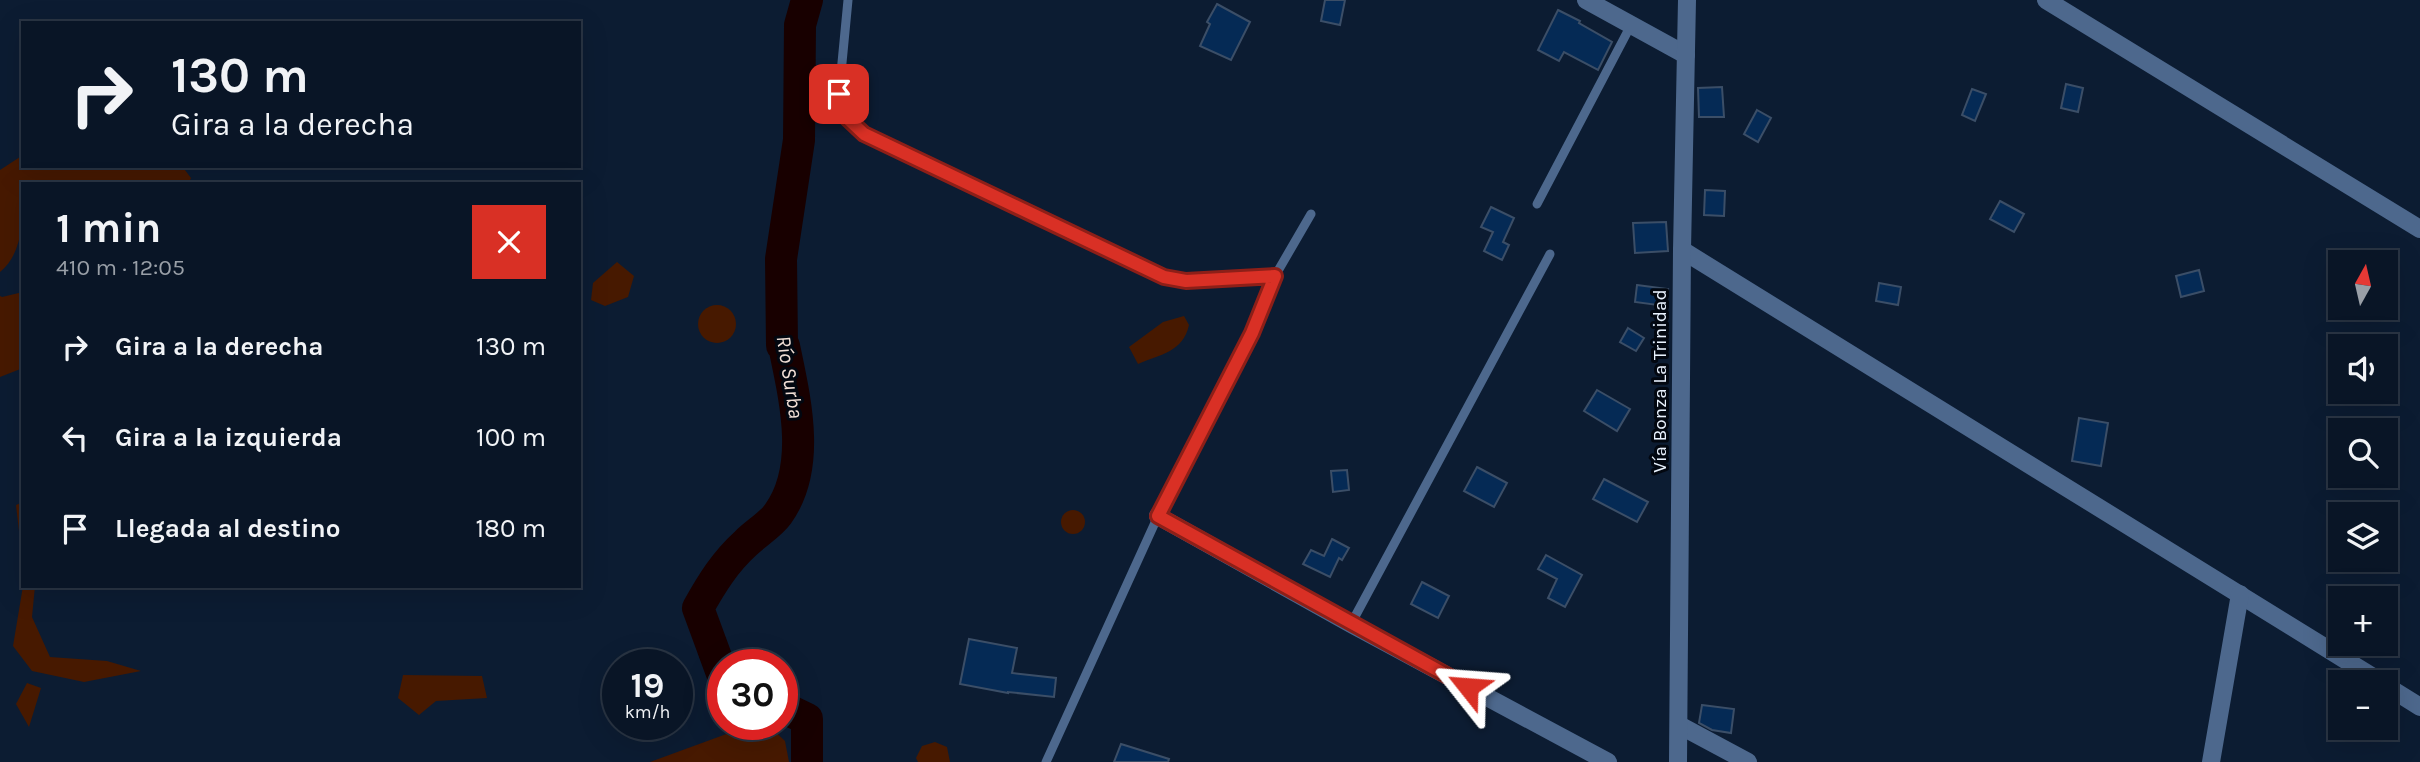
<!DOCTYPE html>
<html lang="es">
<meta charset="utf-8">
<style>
body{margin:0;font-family:Karla,sans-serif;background:#172232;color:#f1f3f6;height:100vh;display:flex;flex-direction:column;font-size:26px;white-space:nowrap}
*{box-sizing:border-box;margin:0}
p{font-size:23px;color:#999fa7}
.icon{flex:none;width:38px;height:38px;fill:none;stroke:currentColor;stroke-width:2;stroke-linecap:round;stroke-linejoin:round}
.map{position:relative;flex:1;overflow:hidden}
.sheet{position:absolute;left:21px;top:182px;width:560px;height:406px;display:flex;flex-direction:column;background:#091526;border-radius:0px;box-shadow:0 7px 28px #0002,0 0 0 2px #293443}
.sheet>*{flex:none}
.banner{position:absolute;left:21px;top:21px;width:560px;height:147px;border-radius:0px;box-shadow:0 7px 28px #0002,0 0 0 2px #293443;background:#091526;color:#f1f3f6;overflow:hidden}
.needle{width:46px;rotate:8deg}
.tools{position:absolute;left:2328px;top:250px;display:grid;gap:14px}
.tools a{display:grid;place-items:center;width:70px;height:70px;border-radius:0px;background:#091526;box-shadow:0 7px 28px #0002,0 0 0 2px #293443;font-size:35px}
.speed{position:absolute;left:602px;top:649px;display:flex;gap:14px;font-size:35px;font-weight:700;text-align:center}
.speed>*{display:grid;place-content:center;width:91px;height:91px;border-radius:50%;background:#091526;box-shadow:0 7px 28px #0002,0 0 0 2px #293443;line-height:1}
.speed small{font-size:18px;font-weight:400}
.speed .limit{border:10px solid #d22;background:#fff;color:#111}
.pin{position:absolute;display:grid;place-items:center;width:60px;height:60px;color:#fff;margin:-30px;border-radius:14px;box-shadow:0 4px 10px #0006}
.me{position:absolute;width:77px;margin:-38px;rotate:298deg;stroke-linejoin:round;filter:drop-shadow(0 0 5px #0008)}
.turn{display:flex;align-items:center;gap:24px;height:147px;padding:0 35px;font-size:32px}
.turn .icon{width:91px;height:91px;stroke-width:2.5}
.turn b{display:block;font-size:49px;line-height:60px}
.round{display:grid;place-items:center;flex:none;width:74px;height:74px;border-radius:0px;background:#172232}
.overview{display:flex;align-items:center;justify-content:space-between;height:119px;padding:0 35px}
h1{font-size:42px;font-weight:700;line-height:52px}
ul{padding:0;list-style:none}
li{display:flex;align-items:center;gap:21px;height:91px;padding:0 35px}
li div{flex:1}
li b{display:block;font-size:26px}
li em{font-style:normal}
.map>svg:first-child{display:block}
.green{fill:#471900}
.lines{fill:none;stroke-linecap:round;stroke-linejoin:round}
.river{stroke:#180000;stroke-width:32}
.building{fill:#052a55;stroke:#3b4e67;stroke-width:2}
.lane{stroke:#4d688d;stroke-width:9}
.street{stroke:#4d688d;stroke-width:18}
.route-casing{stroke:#8d1f18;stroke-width:18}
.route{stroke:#d93025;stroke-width:12}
.labels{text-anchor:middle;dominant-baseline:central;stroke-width:6;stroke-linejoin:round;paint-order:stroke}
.street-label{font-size:19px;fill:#eaf3ff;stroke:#020710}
.water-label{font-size:21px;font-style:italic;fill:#f1dfd6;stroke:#020710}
</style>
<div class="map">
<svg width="2420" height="762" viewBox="0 0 2420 762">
<rect width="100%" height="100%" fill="#0c1c32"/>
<g class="green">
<path d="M23,155v11h159l9,12 -3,6h-165c0,28 2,68 -23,88v-102z"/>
<path d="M617,262l17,14 -6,21 -23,9 -14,-6 2,-17z"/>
<path d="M23,292v76l-23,9v-81l2,1z"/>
<circle cx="717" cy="324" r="19"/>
<path d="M1184,316l5,9c-6,27 -28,29 -51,39l-9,-17 34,-25z"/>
<path d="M23,502v64l-7,-61z"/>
<circle cx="1073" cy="522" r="12"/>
<path d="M23,586h12l-3,31 18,40 57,4 34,10 -57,11 -52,-11 -19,-25z"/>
<path d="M403,675l79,1 5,22 -51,3 -17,14 -21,-17z"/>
<path d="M27,683l14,5 -12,39 -13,-23z"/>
<path d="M751,725h17l17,16 4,21h-139z"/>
<path d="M935,742l12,5 3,15h-32l-2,-4 6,-12z"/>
</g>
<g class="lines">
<g class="river">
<path d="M723,676l-25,-68c14,-25 27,-46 48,-65 10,-10 24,-18 32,-29 34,-47 17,-115 6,-168l-2,-1 -1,-86 18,-119 1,-115 7,-25"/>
<path d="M782,707l25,12v43"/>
</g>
</g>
<g class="building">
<path d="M1325,0h20l-5,25 -19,-4z"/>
<path d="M1217,4l33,18 -19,38 -31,-14 10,-22 -3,-2z"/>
<path d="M1558,10l22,11 -1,2 33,19 -14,28 -34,-18 -5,9 -21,-11z"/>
<path d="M2066,84l17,4 -5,24 -17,-4z"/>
<path d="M1722,87l2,30h-25l-1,-29z"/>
<path d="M1972,89l14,5 -11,27 -13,-6z"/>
<path d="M1757,110l14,8 -13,24 -14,-8z"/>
<path d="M1705,190l20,1 -1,25 -20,-1z"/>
<path d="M2000,201l24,13 -10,18 -24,-13z"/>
<path d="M1491,207l23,11 -11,24 6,3 -7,15 -18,-9 9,-19 -12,-5z"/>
<path d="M1666,222l2,29 -33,2 -2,-30z"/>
<path d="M2199,270l5,21 -23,6 -5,-21z"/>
<path d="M1879,283l22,4 -3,18 -22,-4z"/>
<path d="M1637,285l31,4 -3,17 -30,-4z"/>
<path d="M1628,328l16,10 -8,13 -16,-9z"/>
<path d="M1597,390l33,19 -13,22 -33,-20z"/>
<path d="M2079,418l29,5 -7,43 -29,-5z"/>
<path d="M1477,467l30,16 -13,24 -30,-16z"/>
<path d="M1347,470l2,20 -16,2 -2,-21z"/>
<path d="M1604,479l44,23 -11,20 -44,-23z"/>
<path d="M1332,539l17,9 -7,12 -3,-2 -9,19 -27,-13 8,-14 13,6z"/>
<path d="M1546,555l36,20 -17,32 -17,-9 9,-19 -19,-10z"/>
<path d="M1422,582l27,14 -11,22 -27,-14z"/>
<path d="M969,639l48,9 -5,25 44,5 -2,19 -46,-5v1l-48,-9z"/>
<path d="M1702,705l32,4 -3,24 -19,-3 -13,-7z"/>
<path d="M1121,744l48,15 -1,3h-54z"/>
</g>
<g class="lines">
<g class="lane">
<path d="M848,0l-9,94 7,23 18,17 300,143 22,4 89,-5"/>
<path d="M1537,204l94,-179"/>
<path d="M1351,624l199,-370"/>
<path d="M1046,762l112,-246 94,-183 23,-57 36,-62"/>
</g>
<g class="street">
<path d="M1586,0l100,55"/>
<path d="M2046,0l374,229"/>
<path d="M1682,250l699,432"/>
<path d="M1158,516l193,108 257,138"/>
<path d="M2385,685l35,22"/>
<path d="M1679,725l69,37"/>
<path d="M1678,762l4,-512 5,-250"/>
<path d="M2211,762l29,-168"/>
</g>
</g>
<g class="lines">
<defs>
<path id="route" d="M839,94l7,23 18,17 300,143 22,4 89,-5 -23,57 -94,183 310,171"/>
</defs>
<use href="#route" class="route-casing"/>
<use href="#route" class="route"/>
</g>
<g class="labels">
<g class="street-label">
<text transform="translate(1660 381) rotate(-90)">Vía Bonza La Trinidad</text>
</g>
<g class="water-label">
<text transform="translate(790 377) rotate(81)">Río Surba</text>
</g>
</g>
</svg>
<div class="tools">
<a><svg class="needle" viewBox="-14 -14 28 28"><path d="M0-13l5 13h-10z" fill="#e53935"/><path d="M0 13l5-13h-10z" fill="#999fa7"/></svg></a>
<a><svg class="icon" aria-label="sound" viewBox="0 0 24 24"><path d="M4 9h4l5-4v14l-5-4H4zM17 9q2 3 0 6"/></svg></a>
<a><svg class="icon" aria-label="search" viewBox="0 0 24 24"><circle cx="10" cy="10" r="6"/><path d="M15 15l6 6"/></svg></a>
<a><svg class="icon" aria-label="layers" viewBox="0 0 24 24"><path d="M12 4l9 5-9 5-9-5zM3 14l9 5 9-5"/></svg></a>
<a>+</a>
<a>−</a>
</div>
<div class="speed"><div>19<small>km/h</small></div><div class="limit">30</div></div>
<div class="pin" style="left:839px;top:94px;background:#d93025"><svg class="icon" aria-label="arrive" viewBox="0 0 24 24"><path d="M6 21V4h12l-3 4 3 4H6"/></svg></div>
<svg class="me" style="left:1468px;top:687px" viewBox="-20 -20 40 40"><path d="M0-17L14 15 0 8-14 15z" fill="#d93025" stroke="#fff" stroke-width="4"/></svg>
<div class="banner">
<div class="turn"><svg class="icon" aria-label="right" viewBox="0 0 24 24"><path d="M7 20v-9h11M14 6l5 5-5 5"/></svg><div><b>130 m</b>Gira a la derecha</div></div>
</div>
<section class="sheet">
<div class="overview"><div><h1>1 min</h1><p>410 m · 12:05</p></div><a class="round" style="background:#d93025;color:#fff"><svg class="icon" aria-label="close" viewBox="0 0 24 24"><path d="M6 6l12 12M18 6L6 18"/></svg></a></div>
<ul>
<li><svg class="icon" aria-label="right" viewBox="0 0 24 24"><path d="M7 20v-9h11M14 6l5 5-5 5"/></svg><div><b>Gira a la derecha</b></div><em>130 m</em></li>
<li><svg class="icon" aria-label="left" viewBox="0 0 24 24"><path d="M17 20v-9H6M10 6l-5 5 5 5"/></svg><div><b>Gira a la izquierda</b></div><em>100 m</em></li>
<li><svg class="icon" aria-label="arrive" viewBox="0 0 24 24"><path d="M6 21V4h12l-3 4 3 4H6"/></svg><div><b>Llegada al destino</b></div><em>180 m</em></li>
</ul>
</section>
</div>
